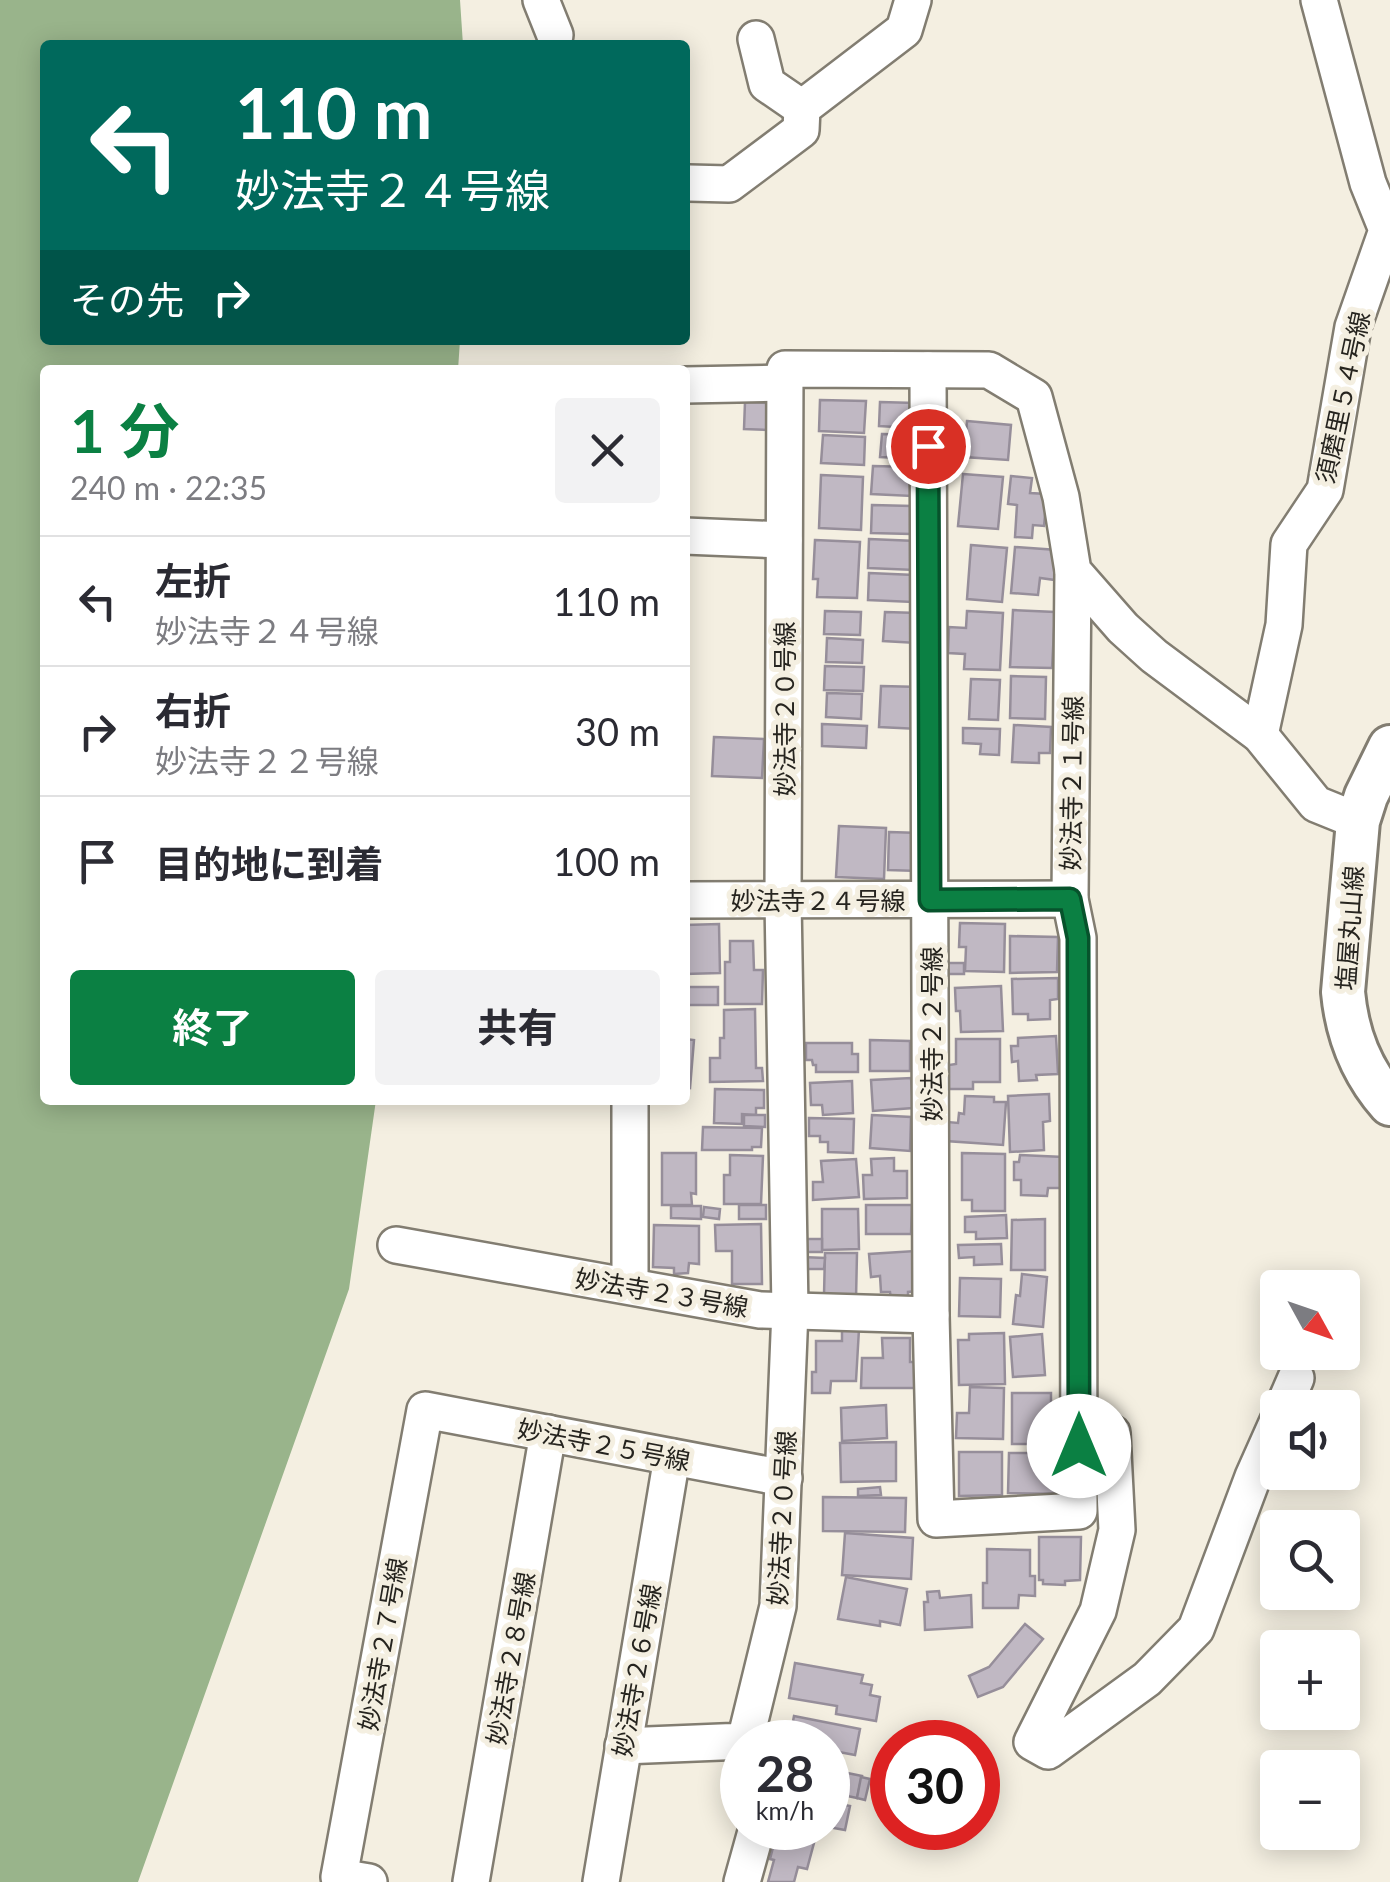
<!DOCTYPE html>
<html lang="ja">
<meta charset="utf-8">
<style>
body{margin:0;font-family:Lato,"Noto Sans JP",sans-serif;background:#f2f2f3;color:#2b2b33;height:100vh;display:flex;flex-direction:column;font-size:38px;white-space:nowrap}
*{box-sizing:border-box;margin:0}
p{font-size:32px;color:#7c7c81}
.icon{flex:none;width:55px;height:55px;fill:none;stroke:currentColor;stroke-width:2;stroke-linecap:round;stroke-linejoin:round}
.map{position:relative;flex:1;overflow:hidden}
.details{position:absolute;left:40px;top:365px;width:650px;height:740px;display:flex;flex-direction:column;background:#fff;border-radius:10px;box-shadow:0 5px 25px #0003}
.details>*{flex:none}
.banner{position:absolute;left:40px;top:40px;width:650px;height:305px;border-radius:10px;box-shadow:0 5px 25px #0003;background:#00695c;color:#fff;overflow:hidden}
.needle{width:65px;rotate:130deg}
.controls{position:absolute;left:1260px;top:1270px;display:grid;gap:20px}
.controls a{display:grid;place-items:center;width:100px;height:100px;border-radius:10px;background:#fff;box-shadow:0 5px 25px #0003;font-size:50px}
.speed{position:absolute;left:720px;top:1720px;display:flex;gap:20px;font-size:50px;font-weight:700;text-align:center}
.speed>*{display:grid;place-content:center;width:130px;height:130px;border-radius:50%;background:#fff;box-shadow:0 5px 25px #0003;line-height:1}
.speed small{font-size:25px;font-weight:400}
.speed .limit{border:15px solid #d22;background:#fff;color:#111}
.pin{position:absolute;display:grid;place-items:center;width:85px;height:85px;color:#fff;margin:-42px;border:5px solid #fff;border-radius:50%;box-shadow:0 2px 10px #0007}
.me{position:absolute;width:110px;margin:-55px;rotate:0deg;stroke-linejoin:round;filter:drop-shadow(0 0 8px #0008)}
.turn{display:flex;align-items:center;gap:35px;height:210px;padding:0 30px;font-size:45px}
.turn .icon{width:130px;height:130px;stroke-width:2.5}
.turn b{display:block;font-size:70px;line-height:85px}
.then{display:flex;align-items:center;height:95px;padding:0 30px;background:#0003;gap:20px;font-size:38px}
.round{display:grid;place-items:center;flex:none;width:105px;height:105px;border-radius:10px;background:#f2f2f3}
.summary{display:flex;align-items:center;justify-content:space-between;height:170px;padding:0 30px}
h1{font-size:60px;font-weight:700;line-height:75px;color:#0b8043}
.button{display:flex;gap:20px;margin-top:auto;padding:20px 30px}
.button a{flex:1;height:115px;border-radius:10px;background:#0b8043;color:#fff;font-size:40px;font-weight:700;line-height:115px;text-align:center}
.button a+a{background:#f2f2f3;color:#2b2b33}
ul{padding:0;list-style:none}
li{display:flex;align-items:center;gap:30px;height:130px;padding:0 30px;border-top:2px solid #e1e1e2}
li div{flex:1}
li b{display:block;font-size:38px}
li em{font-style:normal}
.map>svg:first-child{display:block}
.forest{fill:#99b48b}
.building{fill:#c0b8c3;stroke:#968e9a;stroke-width:2.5}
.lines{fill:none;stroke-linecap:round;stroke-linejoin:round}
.minor-casing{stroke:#827d71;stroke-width:40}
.tertiary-casing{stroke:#827d71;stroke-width:48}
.minor{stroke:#fff;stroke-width:35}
.tertiary{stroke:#fff;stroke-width:42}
.route-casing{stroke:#07532c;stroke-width:25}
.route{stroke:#0b8043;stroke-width:18}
.labels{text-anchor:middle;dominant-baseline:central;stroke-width:10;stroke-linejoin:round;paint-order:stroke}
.street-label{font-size:25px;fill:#26241f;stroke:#f4efe1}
</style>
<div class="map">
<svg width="1390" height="1882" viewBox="0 0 1390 1882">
<rect width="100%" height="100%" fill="#f4efe1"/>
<path class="forest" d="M0,0h460l3,45h-418v295h415l-2,30h-413v730h331l-27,189 -211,593h-138z"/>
<g class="building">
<path d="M820,400l46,1 -2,32 -45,-2z"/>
<path d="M745,402l26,1 -1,27 -26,-1z"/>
<path d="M880,402l35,1 -1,25 -35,-2z"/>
<path d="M967,421l44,4 -3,35 -44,-3z"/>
<path d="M882,434l38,1 -1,24 -39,-2z"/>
<path d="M823,435l42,2 -1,28 -43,-2z"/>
<path d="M873,466l40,1 -1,29 -41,-2z"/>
<path d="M963,474l40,3 -5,52 -40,-3z"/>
<path d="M821,475l42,2 -2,53 -42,-2z"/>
<path d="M1011,476l21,2 -2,15 17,1 -3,32 -11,-1 -1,13 -17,-1 2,-32 -9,-1z"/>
<path d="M872,505l40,1 -1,28 -40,-1z"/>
<path d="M869,539l47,2 -1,29 -47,-2z"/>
<path d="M815,540l45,2 -3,56 -40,-1 1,-18h-5z"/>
<path d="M971,545l36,3 -5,54 -35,-3z"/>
<path d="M1015,547l42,3 -2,30 -15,-2 -2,17 -27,-2z"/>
<path d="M869,573l45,2 -1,27 -45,-2z"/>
<path d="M1013,610l42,2 -3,56 -42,-1z"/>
<path d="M825,611l36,1 -1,23 -36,-1z"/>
<path d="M967,611l36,2 -3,57 -36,-1 1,-15 -17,-1 1,-26 17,1z"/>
<path d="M885,612l33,1 -1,30 -34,-2z"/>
<path d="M827,638l36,2 -1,23 -36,-1z"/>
<path d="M825,666l39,1 -1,24 -39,-1z"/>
<path d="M1011,676l35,1 -1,42 -35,-1z"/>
<path d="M971,679l29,1 -2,40 -29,-1z"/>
<path d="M881,686l40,1 -2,42 -40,-2z"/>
<path d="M827,693l35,1 -1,25 -35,-2z"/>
<path d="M822,724l45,2 -1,22 -44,-2z"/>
<path d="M1014,725l37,2 -1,26h-11v10l-27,-1z"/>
<path d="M963,728l37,1 -1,26 -19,-1 1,-10 -18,-1z"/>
<path d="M714,737l50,2 -2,39 -50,-2z"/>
<path d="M839,826l47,2 -2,51 -48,-2z"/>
<path d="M889,832l31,1 -1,38 -31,-1z"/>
<path d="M960,923l45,1 -1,48 -39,-1 1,-24h-7z"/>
<path d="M719,924l1,49 -35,1v-49z"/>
<path d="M1010,936l48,1 -1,35 -47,1z"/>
<path d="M730,941h23l1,29h9l-1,34h-37v-42h5z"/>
<rect x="944" y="963" width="20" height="11"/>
<path d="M1058,978v21l-8,1v19l-22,1v-6h-15l-1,-35z"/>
<path d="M1001,986l2,45 -42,1 -1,-21h-4l-1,-23z"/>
<rect x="685" y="987" width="33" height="18"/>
<path d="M755,1009l1,59h6l1,13 -53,1v-24h10v-20h4v-28z"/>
<path d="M1056,1036l2,38 -22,1 1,5 -18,1 -1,-20 -6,1 -1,-16h7v-8z"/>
<path d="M685,1039l9,1 -4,48 -5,-1z"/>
<path d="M956,1039h44v43h-27v7h-24v-24l7,-1z"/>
<path d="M870,1040l40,1v30h-40z"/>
<path d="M806,1043h46v11h6v18h-42v-7h-3l-1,-5h-6z"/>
<path d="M911,1078l2,30 -40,3 -2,-31z"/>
<path d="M852,1081l1,32 -30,2 -1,-10h-11l-1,-22z"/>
<path d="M715,1089l49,1v18h-8v7l-14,-1v10l-28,-1z"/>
<path d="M1049,1094l1,27 -7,1 1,28 -34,2 -2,-56z"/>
<path d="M965,1096l29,1v5h12l-3,43 -57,-4 2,-19 10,1 1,-10 5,1z"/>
<path d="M744,1115h21v12l-21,-1z"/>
<path d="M872,1115l39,2 -1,34 -40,-3z"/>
<path d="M809,1118l45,1 -1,34 -25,-1v-10h-8v-6h-11z"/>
<path d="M703,1127l59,1 -1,19h-9v3h-50z"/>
<path d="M662,1153h34v41l-5,-1 1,12h-30z"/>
<path d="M962,1153l43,1v57h-33v-11h-10z"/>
<path d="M730,1155l33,1 -2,48h-37v-29h6z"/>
<path d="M1020,1155l43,2 -2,31h-13l-1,8 -26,-1v-15h-7v-18h5z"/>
<path d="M894,1158v13h13v27l-43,1 -1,-24h9l-1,-16z"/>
<path d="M856,1159l3,38 -46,3v-18h10l-2,-21z"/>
<rect x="739" y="1205" width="27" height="14"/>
<path d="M866,1205h46l-1,29h-45z"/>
<path d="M671,1206h30v13l-30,-1z"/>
<path d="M704,1207l16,2 -1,10 -16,-2z"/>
<path d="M822,1209h36l1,40 -37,1z"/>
<path d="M1006,1215l1,23 -31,1v-7h-11v-15z"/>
<path d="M1045,1219v51h-34l1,-50z"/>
<path d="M761,1224l1,60h-30v-33h-16l-1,-26z"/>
<path d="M654,1225l45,1v38l-10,-1 -1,10 -14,1v-6l-21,-1z"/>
<rect x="802" y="1239" width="20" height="13"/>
<path d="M1001,1244l1,20 -28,1v-8l-15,1 -1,-13z"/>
<path d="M915,1251l3,40 -10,1v6l-17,1 -1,-7h-9l-1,-16 -9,1 -2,-23z"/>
<path d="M825,1253h32l-1,46h-12l1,-4h-21z"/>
<path d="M802,1257l23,1 -1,11h-22z"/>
<path d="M1022,1274l25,3 -4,50 -30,-3 3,-29 4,1z"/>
<path d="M960,1278l41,1 -1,38 -41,-1z"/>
<path d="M842,1329h17l-3,52h-25l-1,12h-18v-21h4v-31h26z"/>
<path d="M1004,1333l1,51 -46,1 -1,-45h11v-6z"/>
<path d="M1042,1334l3,41 -32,2 -3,-40z"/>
<path d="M882,1338h28v24h6v26h-55l1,-30h21z"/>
<path d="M970,1387l34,1 -1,51 -47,-1 1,-25h12z"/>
<path d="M1012,1393h39v38h-17v13h-22z"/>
<path d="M886,1405l1,33 -45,3 -1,-33z"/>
<path d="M896,1442v39l-55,1 -1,-39z"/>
<path d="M959,1452h43v43l-43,1z"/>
<path d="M1009,1453h58v41l-59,-1z"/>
<path d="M880,1487l1,8 -23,1v-7z"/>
<path d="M823,1497l83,1 -1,34 -82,-1z"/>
<path d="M845,1533l68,5 -2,41 -69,-4z"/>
<path d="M1039,1537h42l-1,43 -15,1v4l-22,-1v-4h-4z"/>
<path d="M987,1549l43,1v26h5v20l-16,-1 -1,13h-35v-25h4z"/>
<path d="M846,1577l61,12 -7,36 -20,-4v5l-42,-7z"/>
<path d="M939,1591l1,7 31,-3 1,32 -47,3 -1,-28h4l-1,-10z"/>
<path d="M1025,1624l18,15 -40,48 -25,10 -9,-21 20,-9z"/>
<path d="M795,1663l68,12 -2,8 11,2 -2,10 10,2 -4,24 -40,-7 1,-8 -48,-8z"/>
<path d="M794,1716l66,13 -5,26 -27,-5v-8h-39z"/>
<path d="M828,1769l34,7 -5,22 -29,-6z"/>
<path d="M861,1777l9,2 -5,21 -8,-2z"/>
<path d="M828,1802l22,4 -5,24 -17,-3z"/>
<path d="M778,1828h40l-11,41 -9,-2 -4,15h-26l6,-22 -4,-1z"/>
</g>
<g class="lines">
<defs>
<g id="minor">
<path d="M541,0l14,35"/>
<path d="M756,39l11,45 35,24"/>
<path d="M689,183l40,1 72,-54 1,-22 102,-78 9,-30"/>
<path d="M928,370l3,945 5,204 143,-8 -1,-573 -8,-39 3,-328"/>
<path d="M685,385l100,-2"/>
<path d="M685,536l99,4"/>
<path d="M1260,735l24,-110 5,-81 36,-54 28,-163 34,-97 -19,-47 -49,-183"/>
<path d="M685,900l385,-1"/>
<path d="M396,1245l364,65 171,5"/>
<path d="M630,1285v-185"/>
<path d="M1283,1408l13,-30"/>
<path d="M1079,1414l33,19 5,97 -19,81 -66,131 16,9 99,-72 49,-50 57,-152 25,-56"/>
<path d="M623,1746l122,-5 33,-135 12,-296 -7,-410 2,-531 204,1 45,27 27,100 12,74 50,57 31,28 106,79 56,69 42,17"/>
<path d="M369,1882l-30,-5 86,-467 359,68"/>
<path d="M471,1882l77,-449"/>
<path d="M601,1882l71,-425"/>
<path d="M742,1882l15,-54"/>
</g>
<path id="tertiary" d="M1390,747l-24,49 -8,25 -15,171c4,43 18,79 47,112"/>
</defs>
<use href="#minor" class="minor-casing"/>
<use href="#tertiary" class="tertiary-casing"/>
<use href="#minor" class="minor"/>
<use href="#tertiary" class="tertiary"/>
</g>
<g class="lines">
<defs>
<path id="route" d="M928,446l2,454 140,-1 8,39 1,508"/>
</defs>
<use href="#route" class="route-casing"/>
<use href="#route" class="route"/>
</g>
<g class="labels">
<g class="street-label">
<text transform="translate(1342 397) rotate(-78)">須磨里５４号線</text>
<text transform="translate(784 709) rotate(-90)">妙法寺２０号線</text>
<text transform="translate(1071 783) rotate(-89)">妙法寺２１号線</text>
<text x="818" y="900">妙法寺２４号線</text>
<text transform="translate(1349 928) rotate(-86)">塩屋丸山線</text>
<text transform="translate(931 1034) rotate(-90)">妙法寺２２号線</text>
<text transform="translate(662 1292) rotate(10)">妙法寺２３号線</text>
<text transform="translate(604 1444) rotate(11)">妙法寺２５号線</text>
<text transform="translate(781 1518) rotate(-87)">妙法寺２０号線</text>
<text transform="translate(382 1644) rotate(-80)">妙法寺２７号線</text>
<text transform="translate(510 1658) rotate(-80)">妙法寺２８号線</text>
<text transform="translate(636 1670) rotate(-80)">妙法寺２６号線</text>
</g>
</g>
</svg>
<div class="controls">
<a><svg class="needle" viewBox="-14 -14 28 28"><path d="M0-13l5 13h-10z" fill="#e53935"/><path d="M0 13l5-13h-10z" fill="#7c7c81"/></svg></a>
<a><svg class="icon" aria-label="sound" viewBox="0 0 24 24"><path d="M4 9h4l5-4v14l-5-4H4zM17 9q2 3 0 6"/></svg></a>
<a><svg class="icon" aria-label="search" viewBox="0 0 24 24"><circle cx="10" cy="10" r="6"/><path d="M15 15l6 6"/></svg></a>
<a>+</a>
<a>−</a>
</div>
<div class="speed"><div>28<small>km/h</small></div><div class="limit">30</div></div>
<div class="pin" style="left:928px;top:446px;background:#d93025"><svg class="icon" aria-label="arrive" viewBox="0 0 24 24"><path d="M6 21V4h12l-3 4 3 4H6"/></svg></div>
<svg class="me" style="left:1079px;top:1446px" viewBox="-20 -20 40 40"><circle r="19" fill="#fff"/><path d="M0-13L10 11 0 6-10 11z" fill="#0b8043"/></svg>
<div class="banner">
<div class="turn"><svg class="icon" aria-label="left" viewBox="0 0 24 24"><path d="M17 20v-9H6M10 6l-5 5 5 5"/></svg><div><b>110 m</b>妙法寺２４号線</div></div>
<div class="then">その先<svg class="icon" aria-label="right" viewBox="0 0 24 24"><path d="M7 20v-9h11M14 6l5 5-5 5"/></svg></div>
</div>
<section class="details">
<div class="summary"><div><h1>1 分</h1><p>240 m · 22:35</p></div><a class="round"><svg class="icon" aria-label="close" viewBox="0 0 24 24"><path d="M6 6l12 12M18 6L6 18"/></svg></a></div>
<ul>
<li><svg class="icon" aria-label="left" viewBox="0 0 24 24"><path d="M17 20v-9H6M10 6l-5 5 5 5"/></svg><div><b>左折</b><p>妙法寺２４号線</p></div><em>110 m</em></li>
<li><svg class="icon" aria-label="right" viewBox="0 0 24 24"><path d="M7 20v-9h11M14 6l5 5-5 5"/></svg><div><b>右折</b><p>妙法寺２２号線</p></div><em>30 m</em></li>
<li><svg class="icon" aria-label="arrive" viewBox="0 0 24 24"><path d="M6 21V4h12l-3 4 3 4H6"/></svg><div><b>目的地に到着</b></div><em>100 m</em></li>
</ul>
<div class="button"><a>終了</a><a>共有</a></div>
</section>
</div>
